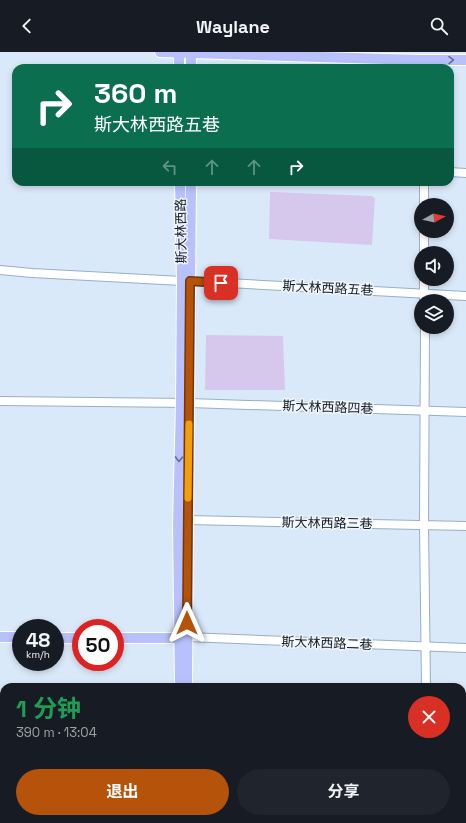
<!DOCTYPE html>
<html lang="zh">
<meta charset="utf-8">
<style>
body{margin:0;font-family:"Space Grotesk","Noto Sans SC",sans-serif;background:#20242c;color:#f1f3f6;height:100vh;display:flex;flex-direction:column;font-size:15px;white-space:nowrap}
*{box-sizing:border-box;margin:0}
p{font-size:13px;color:#9ea1a6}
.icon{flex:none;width:22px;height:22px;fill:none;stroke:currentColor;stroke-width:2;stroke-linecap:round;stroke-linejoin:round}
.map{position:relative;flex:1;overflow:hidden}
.drawer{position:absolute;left:0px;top:631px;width:466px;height:140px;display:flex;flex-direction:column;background:#171b24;border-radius:12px 12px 0 0;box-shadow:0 2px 6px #0003}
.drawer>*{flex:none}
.banner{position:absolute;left:12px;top:12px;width:442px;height:122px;border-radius:12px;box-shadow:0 2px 6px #0003;background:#0b6e4f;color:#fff;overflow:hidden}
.needle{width:26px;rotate:82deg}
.tools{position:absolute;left:414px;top:146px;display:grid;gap:8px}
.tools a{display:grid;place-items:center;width:40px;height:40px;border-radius:50%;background:#171b24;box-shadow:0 2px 6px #0003;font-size:20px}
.speed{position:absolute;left:12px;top:567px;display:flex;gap:8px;font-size:20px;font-weight:700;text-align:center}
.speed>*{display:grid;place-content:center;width:52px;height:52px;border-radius:50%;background:#171b24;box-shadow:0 2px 6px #0003;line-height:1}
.speed small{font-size:10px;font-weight:400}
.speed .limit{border:6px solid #d22;background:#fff;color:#111}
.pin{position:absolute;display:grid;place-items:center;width:34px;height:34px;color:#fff;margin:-17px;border-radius:8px;box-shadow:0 2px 6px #0006}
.me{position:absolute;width:44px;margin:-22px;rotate:0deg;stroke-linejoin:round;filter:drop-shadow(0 0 3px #0008)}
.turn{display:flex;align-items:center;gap:14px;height:84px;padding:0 16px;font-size:18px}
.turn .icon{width:52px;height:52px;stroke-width:2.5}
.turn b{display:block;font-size:28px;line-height:34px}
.lanes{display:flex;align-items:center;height:38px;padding:0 16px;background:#0003;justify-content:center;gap:20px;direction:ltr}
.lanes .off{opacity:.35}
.round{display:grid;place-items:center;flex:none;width:42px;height:42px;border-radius:21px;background:#20242c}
.headline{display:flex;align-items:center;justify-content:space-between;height:68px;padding:0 16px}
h1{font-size:24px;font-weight:700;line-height:30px;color:#1e9e55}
.primary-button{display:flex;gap:8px;margin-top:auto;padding:8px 16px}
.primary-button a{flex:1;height:46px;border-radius:24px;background:#b45309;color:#fff;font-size:16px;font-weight:700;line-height:46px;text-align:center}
.primary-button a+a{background:#20242c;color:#f1f3f6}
header{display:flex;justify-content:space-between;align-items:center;height:52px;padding:0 16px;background:#171b24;font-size:18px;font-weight:700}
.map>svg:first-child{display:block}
.green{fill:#d5c8ec}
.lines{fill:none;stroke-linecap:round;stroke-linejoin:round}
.minor-casing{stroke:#97afc8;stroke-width:10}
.major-casing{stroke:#fff;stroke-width:12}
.minor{stroke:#fff;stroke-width:8}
.major{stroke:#b8c1fc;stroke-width:10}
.oneway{stroke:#656e90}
.route-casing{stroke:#753606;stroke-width:10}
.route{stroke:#b45309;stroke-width:7}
.slow{stroke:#f59e0b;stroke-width:7}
.labels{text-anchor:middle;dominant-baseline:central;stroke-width:3;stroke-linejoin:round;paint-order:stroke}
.street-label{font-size:13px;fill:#121b24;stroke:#f0f5fb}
</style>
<header><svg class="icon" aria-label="back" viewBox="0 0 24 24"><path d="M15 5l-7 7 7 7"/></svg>Waylane<svg class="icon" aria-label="search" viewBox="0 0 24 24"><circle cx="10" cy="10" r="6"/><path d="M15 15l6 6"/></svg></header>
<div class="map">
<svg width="466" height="771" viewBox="0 0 466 771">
<rect width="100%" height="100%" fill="#dae9fa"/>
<g class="green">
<path d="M270,140l102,4 3,3 -3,46 -103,-6z"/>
<path d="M206,283l77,1 2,54h-80z"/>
<path d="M4,705v62h48l2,4h-54v-64z"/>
</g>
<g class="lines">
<defs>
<g id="minor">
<path d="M419,8l3,8"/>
<path d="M450,120l16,1"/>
<path d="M424,130v23"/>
<path d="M424,179v22"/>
<path d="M0,218l32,3 150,8"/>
<path d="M424,227v22"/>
<path d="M190,229l276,15"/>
<path d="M425,275l-1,198 2,162"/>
<path d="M0,349l189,2 277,9"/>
<path d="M188,468l278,6"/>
<path d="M187,585l279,11"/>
<path d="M426,771l1,-4"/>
</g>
<g id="major">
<path d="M160,0l259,8h47"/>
<path d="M179,0v16"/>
<path d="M191,16v-16"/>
<path d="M0,585h21"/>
<path d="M55,586h26"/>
<path d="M115,586h70"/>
<path d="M180,635l-2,-163 3,-120 1,-123 -2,-99"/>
<path d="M187,635l1,-167 3,-338"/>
<path d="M183,767l2,4"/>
<path d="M195,767l1,4"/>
<path d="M176,771l1,-4"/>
</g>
</defs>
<use href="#minor" class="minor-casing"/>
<use href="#major" class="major-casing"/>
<use href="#minor" class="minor"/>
<use href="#major" class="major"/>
</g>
<defs><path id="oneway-chevron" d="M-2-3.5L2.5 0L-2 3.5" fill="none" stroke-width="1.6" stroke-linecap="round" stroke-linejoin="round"/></defs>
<g class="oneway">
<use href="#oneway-chevron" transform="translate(451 8) rotate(-1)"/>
<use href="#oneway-chevron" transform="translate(179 407) rotate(91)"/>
</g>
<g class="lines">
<defs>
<path id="route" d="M187,571l3,-342 31,2"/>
</defs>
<use href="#route" class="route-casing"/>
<use href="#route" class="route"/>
<path class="slow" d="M188,446l1,-74"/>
</g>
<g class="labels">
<g class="street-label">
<text transform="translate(181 179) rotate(-91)">斯大林西路</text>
<text transform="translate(328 236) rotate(3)">斯大林西路五巷</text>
<text transform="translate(328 355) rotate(2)">斯大林西路四巷</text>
<text transform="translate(327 471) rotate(1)">斯大林西路三巷</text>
<text transform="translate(327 591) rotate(2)">斯大林西路二巷</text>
</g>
</g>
</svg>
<div class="tools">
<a><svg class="needle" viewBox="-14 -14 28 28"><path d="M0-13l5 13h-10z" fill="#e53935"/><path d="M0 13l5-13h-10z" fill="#9ea1a6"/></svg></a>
<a><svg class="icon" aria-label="sound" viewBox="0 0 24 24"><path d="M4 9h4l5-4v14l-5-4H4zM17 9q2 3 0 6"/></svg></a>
<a><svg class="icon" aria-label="layers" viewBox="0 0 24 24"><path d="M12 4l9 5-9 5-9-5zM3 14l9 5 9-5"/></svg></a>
</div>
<div class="speed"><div>48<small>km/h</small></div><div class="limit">50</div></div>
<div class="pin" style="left:221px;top:231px;background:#d93025"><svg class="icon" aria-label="arrive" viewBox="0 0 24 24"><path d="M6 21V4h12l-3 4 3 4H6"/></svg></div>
<svg class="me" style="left:187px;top:571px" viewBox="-20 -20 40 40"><path d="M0-17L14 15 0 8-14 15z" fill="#b45309" stroke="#fff" stroke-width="4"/></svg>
<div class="banner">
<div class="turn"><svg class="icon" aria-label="right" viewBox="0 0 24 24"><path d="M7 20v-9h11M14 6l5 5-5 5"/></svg><div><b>360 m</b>斯大林西路五巷</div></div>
<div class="lanes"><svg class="icon off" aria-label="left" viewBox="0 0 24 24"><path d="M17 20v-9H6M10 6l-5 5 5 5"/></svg><svg class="icon off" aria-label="ahead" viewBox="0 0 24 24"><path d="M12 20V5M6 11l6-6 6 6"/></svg><svg class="icon off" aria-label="ahead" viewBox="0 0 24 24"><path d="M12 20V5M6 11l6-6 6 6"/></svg><svg class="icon" aria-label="right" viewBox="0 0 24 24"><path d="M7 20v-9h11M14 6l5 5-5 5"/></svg></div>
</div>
<section class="drawer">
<div class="headline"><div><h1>1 分钟</h1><p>390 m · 13:04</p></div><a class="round" style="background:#d93025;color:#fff"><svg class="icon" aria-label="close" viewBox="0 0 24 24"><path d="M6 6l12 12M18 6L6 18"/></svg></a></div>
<div class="primary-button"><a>退出</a><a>分享</a></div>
</section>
</div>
